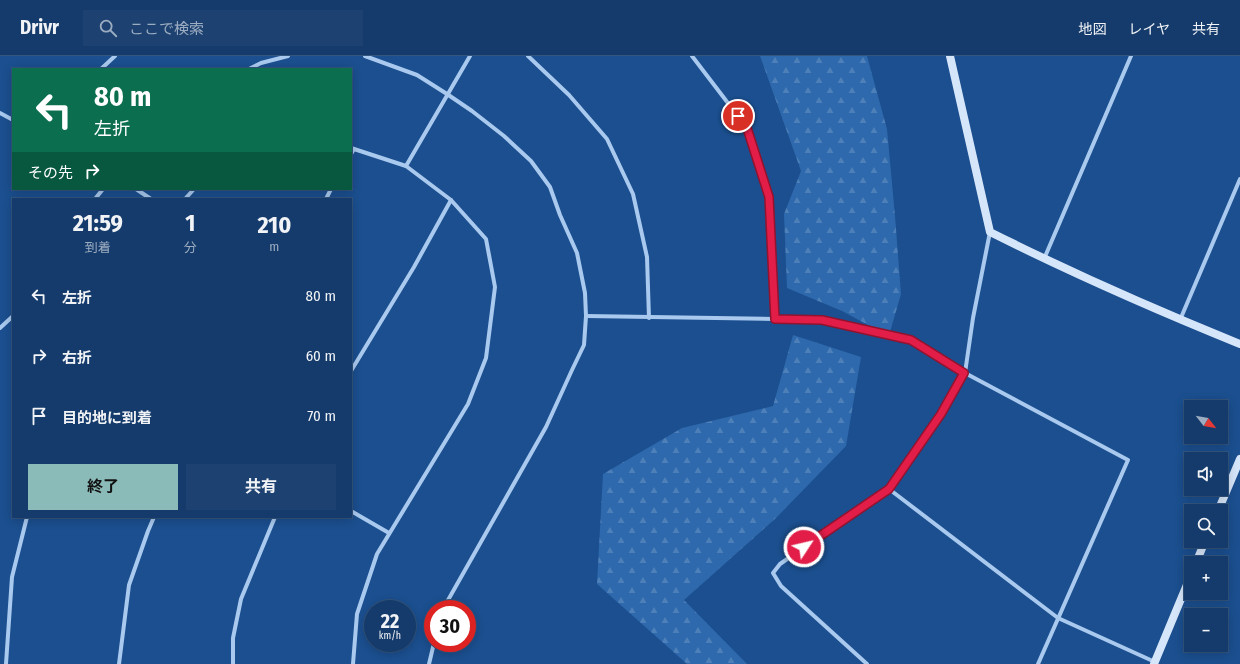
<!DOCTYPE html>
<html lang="ja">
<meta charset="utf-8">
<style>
body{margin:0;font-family:"Fira Sans Condensed","Noto Sans JP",sans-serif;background:#1d4271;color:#f1f3f6;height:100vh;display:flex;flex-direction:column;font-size:15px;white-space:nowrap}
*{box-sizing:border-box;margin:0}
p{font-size:13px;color:#9dadc1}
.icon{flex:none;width:22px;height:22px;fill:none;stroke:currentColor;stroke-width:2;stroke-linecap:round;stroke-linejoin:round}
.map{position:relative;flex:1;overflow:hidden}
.details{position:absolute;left:12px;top:142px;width:340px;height:320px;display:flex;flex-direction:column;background:#143b6b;border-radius:0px;box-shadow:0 2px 10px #0003,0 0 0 1px #33557e}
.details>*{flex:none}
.hud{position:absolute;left:12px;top:12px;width:340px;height:122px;border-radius:0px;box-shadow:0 2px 10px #0003,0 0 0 1px #33557e;background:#0b6e4f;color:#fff;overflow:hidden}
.needle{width:26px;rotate:121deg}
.tools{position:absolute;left:1184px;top:344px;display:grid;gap:8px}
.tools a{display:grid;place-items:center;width:44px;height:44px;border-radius:0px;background:#143b6b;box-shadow:0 2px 10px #0003,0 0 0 1px #33557e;font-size:20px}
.speed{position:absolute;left:364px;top:544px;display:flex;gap:8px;font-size:20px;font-weight:700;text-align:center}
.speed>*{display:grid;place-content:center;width:52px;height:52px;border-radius:50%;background:#143b6b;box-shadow:0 2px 10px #0003,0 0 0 1px #33557e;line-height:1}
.speed small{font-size:10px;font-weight:400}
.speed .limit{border:6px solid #d22;background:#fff;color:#111}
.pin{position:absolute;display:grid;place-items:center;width:34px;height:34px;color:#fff;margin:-17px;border:2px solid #fff;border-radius:50%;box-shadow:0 1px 4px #0007}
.me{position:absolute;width:44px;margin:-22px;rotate:55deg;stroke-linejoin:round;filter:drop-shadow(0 0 3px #0008)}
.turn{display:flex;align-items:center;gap:14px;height:84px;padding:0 16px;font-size:18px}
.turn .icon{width:52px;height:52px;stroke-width:2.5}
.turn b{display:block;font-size:28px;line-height:34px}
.then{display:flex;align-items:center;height:38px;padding:0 16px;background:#0003;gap:8px;font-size:15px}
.eta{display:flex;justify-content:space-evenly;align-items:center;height:68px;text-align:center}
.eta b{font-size:24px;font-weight:700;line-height:28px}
.primary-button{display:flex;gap:8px;margin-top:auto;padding:8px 16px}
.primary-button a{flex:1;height:46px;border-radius:0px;background:#8bbbb9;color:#111;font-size:16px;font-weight:700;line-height:46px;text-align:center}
.primary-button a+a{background:#1d4271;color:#f1f3f6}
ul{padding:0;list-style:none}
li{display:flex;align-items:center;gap:12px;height:60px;padding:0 16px}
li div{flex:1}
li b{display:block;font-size:15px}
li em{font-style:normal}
header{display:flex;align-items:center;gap:24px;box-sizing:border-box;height:56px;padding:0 20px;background:#143b6b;border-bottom:1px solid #33557e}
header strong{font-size:19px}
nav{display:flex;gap:22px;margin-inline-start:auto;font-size:14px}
.search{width:280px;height:36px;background:#1d4271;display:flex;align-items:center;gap:10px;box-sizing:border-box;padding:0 14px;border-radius:0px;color:#9dadc1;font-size:15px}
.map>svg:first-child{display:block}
.forest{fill:url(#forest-firs)}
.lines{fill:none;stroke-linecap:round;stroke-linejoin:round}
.street{stroke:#a9c9ee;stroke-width:4}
.secondary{stroke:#d6e6fa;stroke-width:8}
.route-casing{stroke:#92132f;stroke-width:10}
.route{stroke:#e11d48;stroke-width:7}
</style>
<header>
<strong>Drivr</strong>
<div class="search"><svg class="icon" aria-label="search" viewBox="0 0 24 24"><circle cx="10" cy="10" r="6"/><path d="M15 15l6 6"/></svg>ここで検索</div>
<nav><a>地図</a><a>レイヤ</a><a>共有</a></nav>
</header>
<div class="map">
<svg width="1240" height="608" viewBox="0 0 1240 608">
<defs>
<pattern id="forest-firs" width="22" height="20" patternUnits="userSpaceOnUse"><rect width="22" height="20" fill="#2e69ad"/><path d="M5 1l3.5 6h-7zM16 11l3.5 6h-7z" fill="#4d80b9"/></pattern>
</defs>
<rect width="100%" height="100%" fill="#1b4f8f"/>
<g class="forest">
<path d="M760,0h107l20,73 8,87 6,78 -11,38h-9l-39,-21 -55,-23 -3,-74 17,-43z"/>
<path d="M793,279l68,22 -15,89 -70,72 -92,82 63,64h-60l-90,-80 6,-110 79,-46 91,-22z"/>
</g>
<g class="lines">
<g class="street">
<path d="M365,0l52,19 30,19 25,17 32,25 27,25 19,26 10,28 17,38 8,40 1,23 -2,29 -12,25 -26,57 -103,182"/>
<path d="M528,0l41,39 38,44 26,55 14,63 2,61"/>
<path d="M101,13l14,-13"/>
<path d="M249,13l12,-6 27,-7"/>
<path d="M0,57l13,7"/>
<path d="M351,92l55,18 45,34 35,39 9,48 -9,71 -18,46 -91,150 -20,60 -4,50"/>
<path d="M351,98l3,-5"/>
<path d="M406,110l64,-110"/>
<path d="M136,133l15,10"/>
<path d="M95,143l8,-10"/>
<path d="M185,143l9,-10"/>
<path d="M326,143l5,-10"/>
<path d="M1044,203l87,-203"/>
<path d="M586,260l189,3 -6,-122 -22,-69 -55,-72"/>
<path d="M775,263h46l90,21 54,33 163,87 -90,204"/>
<path d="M1180,264l60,-141"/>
<path d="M0,272l13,-12"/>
<path d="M351,315l63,-104 37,-67"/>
<path d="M889,433l169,129 97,44"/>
<path d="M351,455l38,22"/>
<path d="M6,608l6,-87 15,-60"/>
<path d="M119,608l10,-79 19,-54 6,-14"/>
<path d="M233,608v-26l8,-39 34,-82"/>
<path d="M429,608l5,-21"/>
<path d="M867,608l-86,-78 -8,-13 7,-9 109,-75 52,-75 24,-41 8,-55 17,-86"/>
</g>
<g class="secondary">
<path d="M950,0l40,176c82,41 166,78 250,112"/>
<path d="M1218,455l22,-52"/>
<path d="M1196,507l9,-22"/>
<path d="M1154,608l37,-89"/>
</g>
</g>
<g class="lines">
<defs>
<path id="route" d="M738,60l9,12 22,69 6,122 47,1 89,20 53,33 -23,41 -52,75 -85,58"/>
</defs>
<use href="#route" class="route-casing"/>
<use href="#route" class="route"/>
</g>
</svg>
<div class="tools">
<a><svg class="needle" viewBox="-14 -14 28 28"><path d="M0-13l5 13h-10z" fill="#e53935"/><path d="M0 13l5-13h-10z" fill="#9dadc1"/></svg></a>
<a><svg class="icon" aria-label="sound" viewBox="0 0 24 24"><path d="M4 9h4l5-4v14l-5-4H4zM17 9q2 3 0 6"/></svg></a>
<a><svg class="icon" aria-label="search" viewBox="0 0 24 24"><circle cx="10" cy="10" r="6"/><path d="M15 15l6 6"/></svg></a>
<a>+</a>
<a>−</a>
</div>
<div class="speed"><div>22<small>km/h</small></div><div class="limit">30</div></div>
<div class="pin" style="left:738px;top:60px;background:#d93025"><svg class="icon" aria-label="arrive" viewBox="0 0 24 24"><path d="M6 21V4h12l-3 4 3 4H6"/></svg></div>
<svg class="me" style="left:804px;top:491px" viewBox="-20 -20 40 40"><circle r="17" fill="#e11d48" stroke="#fff" stroke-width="3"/><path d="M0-11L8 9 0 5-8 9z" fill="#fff"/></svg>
<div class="hud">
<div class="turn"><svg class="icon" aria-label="left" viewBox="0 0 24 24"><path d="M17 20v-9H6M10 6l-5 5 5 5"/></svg><div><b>80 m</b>左折</div></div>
<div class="then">その先<svg class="icon" aria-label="right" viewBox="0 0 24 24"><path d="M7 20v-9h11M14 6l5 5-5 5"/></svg></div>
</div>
<section class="details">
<div class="eta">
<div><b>21:59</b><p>到着</p></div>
<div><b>1</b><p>分</p></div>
<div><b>210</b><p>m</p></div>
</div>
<ul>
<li><svg class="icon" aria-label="left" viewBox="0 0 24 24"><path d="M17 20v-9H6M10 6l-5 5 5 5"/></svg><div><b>左折</b></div><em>80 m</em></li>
<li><svg class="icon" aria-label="right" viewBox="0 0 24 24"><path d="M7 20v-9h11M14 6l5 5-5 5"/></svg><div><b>右折</b></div><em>60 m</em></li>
<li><svg class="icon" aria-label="arrive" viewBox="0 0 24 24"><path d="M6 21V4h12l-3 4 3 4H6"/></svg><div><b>目的地に到着</b></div><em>70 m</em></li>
</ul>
<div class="primary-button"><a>終了</a><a>共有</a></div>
</section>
</div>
